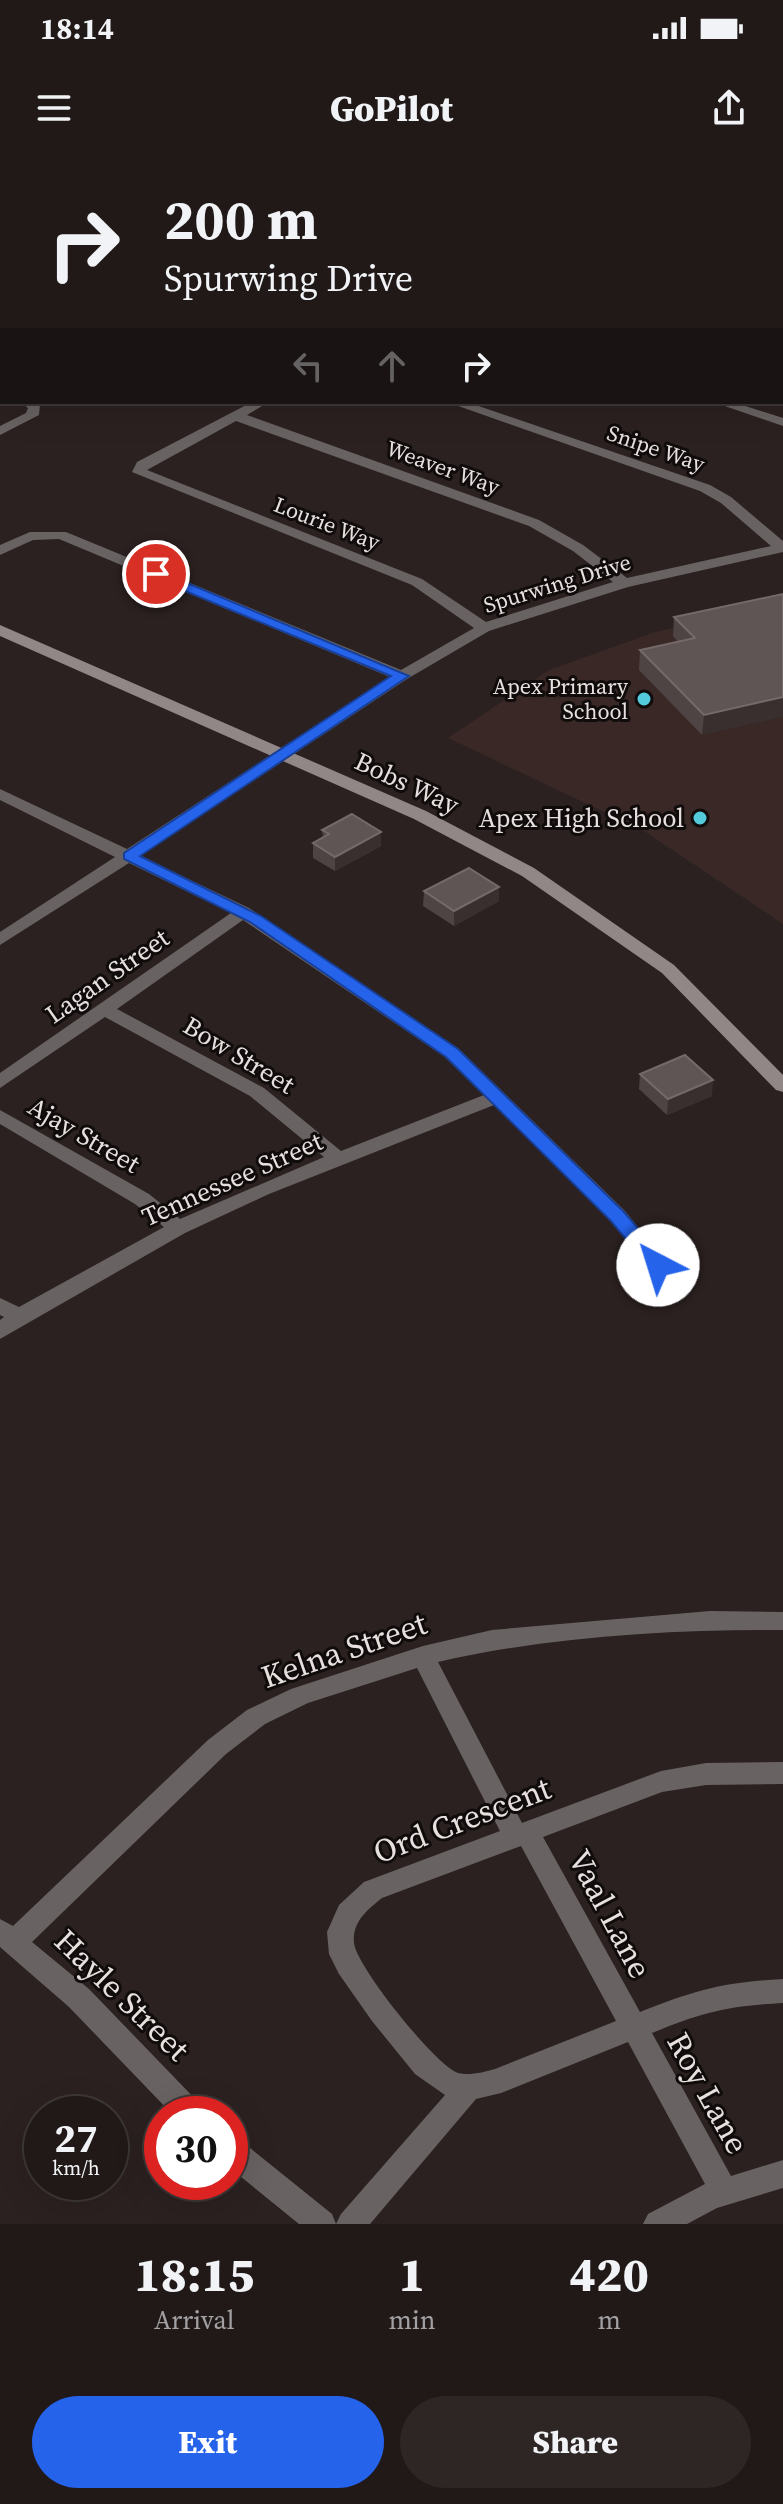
<!DOCTYPE html>
<style>
body{margin:0;font-family:"Source Serif 4",serif;background:#2d2625;color:#f1f3f6;height:100vh;display:flex;flex-direction:column;font-size:30px;white-space:nowrap}
*{box-sizing:border-box;margin:0}
p{font-size:26px;color:#a2a0a2}
.icon{flex:none;width:44px;height:44px;fill:none;stroke:currentColor;stroke-width:2;stroke-linecap:round;stroke-linejoin:round}
.map{position:relative;height:2064px;overflow:hidden}
.sheet{display:flex;flex-direction:column;background:#201918;flex:1}
.sheet>*{flex:none}
.hud{position:absolute;left:0px;top:0px;width:784px;height:244px;box-shadow:0 8px 32px #0002,0 0 0 2px #3d3837;background:#201918;color:#f1f3f6;overflow:hidden}
.speed{position:absolute;left:24px;top:1936px;display:flex;gap:16px;font-size:40px;font-weight:700;text-align:center}
.speed>*{display:grid;place-content:center;width:104px;height:104px;border-radius:50%;background:#201918;box-shadow:0 8px 32px #0002,0 0 0 2px #3d3837;line-height:1}
.speed small{font-size:20px;font-weight:400}
.speed .limit{border:12px solid #d22;background:#fff;color:#111}
.pin{position:absolute;display:grid;place-items:center;width:68px;height:68px;color:#fff;margin:-34px;border:4px solid #fff;border-radius:50%;box-shadow:0 2px 8px #0007}
.me{position:absolute;width:88px;margin:-44px;rotate:320deg;stroke-linejoin:round;filter:drop-shadow(0 0 6px #0008)}
.turn{display:flex;align-items:center;gap:28px;height:168px;padding:0 32px;font-size:36px}
.turn .icon{width:104px;height:104px;stroke-width:2.5}
.turn b{display:block;font-size:56px;line-height:68px}
.lanes{display:flex;align-items:center;height:76px;padding:0 32px;background:#0003;justify-content:center;gap:40px;direction:ltr}
.lanes .off{opacity:.35}
.eta{display:flex;justify-content:space-evenly;align-items:center;height:136px;text-align:center}
.eta b{font-size:48px;font-weight:800;line-height:56px}
.action{display:flex;gap:16px;margin-top:auto;padding:16px 32px}
.action a{flex:1;height:92px;border-radius:48px;background:#2563eb;color:#fff;font-size:32px;font-weight:800;line-height:92px;text-align:center}
.action a+a{background:#2d2625;color:#f1f3f6}
.status{display:flex;justify-content:space-between;align-items:center;height:56px;padding:0 40px;background:#201918;direction:ltr}
.status svg{height:22px;fill:currentColor}
header{display:flex;justify-content:space-between;align-items:center;height:104px;padding:0 32px;background:#201918;font-size:36px;font-weight:800}
.map>svg:first-child{display:block}
.built{fill:#392826}
.lines{fill:none;stroke-linecap:round;stroke-linejoin:round}
.street{fill:#686362;fill-rule:evenodd}
.secondary{fill:#908786;fill-rule:evenodd}
.wall{fill:#4e4443}
.shaded-wall{fill:#392f2e}
.building{fill:#5f5554;stroke:#746a69;stroke-width:2}
.route{fill:#2563eb;stroke:#184099;stroke-width:2}
.poi-dot{fill:#53cbdb;stroke:#100c0b;stroke-width:3}
.labels{text-anchor:middle;dominant-baseline:central;stroke-width:6;stroke-linejoin:round;paint-order:stroke}
.far-street-label{font-size:22px;fill:#e7e0df;stroke:#100c0b}
.far-poi-label{font-size:22px;fill:#e7e0df;stroke:#100c0b;text-anchor:end}
.street-label{font-size:26px;fill:#e7e0df;stroke:#100c0b}
.poi-label{font-size:26px;fill:#e7e0df;stroke:#100c0b;text-anchor:end}
.near-street-label{font-size:32px;fill:#e7e0df;stroke:#100c0b}
</style>
<div class="status"><b>18:14</b><svg viewBox="0 0 49 12"><path d="M0 12V9h3v3zM5 12V6h3v6zM10 12V3h3v9zM15 12V0h3v12zM26 1h20v11H26zM47 4h2v5h-2z"/></svg></div>
<header><svg class="icon" aria-label="menu" viewBox="0 0 24 24"><path d="M4 6h16M4 12h16M4 18h16"/></svg>GoPilot<svg class="icon" aria-label="share" viewBox="0 0 24 24"><path d="M12 15V3M7 8l5-5 5 5M5 13v7h14v-7"/></svg></header>
<div class="map">
<svg width="783" height="2064" viewBox="0 0 783 2064">
<rect width="100%" height="100%" fill="#2b2120"/>
<path class="built" d="M783,443v321l-139,-93 -196,-93 101,-68 106,-38z"/>
<g class="lines">
<g class="street">
<path d="M259,0h15l1,2h-15z"/>
<path d="M450,0h16l1,2h-16z"/>
<path d="M783,73v7h-1v-7z"/>
<rect x="782" y="102" width="1" height="8"/>
<path d="M0,135l2,1v8l-2,-1z"/>
<rect x="782" y="175" width="1" height="8"/>
<path d="M0,227l2,1v8l-2,-1z"/>
<path d="M21,242l19,2 -1,11 -39,20v-9l26,-13 2,-5z"/>
<path d="M252,242h17l-22,13 292,105 44,25 44,33 144,-32 -50,-43 -21,-12 -253,-89h20l243,83 21,12 52,44v11l-155,35 -139,44 -82,48 -267,177 109,52 210,141 166,162 43,54 -3,5h-14l-40,-49 -117,-116 -225,89 -84,39 -185,106v-19l4,-3 -4,-2v-17l19,9 145,-80 -29,-23 -135,-80v-14l149,84 31,25 144,-62 -74,-61 -145,-79 -105,71v-15l231,-160 -102,-50 -129,82v-13l115,-75 -115,-57v-11l127,60 263,-172 -331,-138 -26,1 -33,15v-10l30,-13h36l335,138 73,-42 -62,-43 -280,-113 5,-10zM236,261l293,105 44,25 40,31 -127,40 -64,-43 -275,-109zM243,760l202,137 39,38 -143,56 -77,-63 -147,-79z"/>
<path d="M713,242h20l50,16v8z"/>
<path d="M710,1451l73,1v18c-110,-1 -238,7 -345,32l84,161 139,-52 45,-8 77,-1v22l-77,1 -44,7 -119,45 97,175c55,-22 84,-30 143,-33v24c-55,3 -80,9 -131,30l79,143 52,-16v28l-66,20 -30,16h-44l5,-10 57,-30 -77,-142 -127,51 -25,6 -106,125h-71l-69,-56v-32l10,4 92,74 4,10 5,-10 104,-119 -30,-21 -43,-53 -33,-47 -10,-20 -2,-22 12,-27 25,-23 136,-51 -83,-163 -109,35 -43,21 -39,30 -194,188 57,47 112,116 4,9h-33l-103,-107 -69,-60v-28l13,7 195,-186 39,-30 44,-21 132,-43 69,-16zM521,1686l95,175 -121,48c-11,3 -25,7 -37,4 -22,-7 -102,-107 -104,-130 -2,-21 13,-33 28,-45z"/>
</g>
<path class="secondary" d="M0,465l426,186 108,57 140,97 109,110v17l-7,-2 -114,-117 -140,-97 -108,-57 -414,-183z"/>
</g>
<g class="wall">
<path d="M783,434l-81,141 -63,-65 1,-20 38,-8 -5,-6 1,-19z"/>
<path d="M322,670l59,16 -46,25 -22,-13v-15l10,-5z"/>
<path d="M424,731l75,10 -45,25 -31,-20z"/>
<path d="M640,914l72,22 -45,19 -28,-26z"/>
</g>
<g class="shaded-wall">
<path d="M783,537v20l-81,18 2,-20z"/>
<path d="M381,672v14l-46,25v-14z"/>
<path d="M499,727v14l-45,25v-15z"/>
<path d="M713,920l-1,16 -45,19 1,-16z"/>
</g>
<g class="building">
<path d="M783,434v103l-79,18 -64,-65 55,-12 -21,-21z"/>
<path d="M352,654l29,18 -46,25 -22,-14 16,-9 -7,-4z"/>
<path d="M469,708l30,19 -45,24 -30,-20z"/>
<path d="M685,895l28,25 -45,19 -28,-25z"/>
</g>
<path class="route" d="M156,410l253,106 -269,180 121,60 197,133 166,163 41,48 2,5 -2,4h-14l-40,-48 -165,-164 -196,-135 -126,-63v-6l267,-177 -240,-99 -2,-3z"/>
<g class="poi-dot">
<circle cx="644" cy="539" r="8"/>
<circle cx="700" cy="658" r="8"/>
</g>
<g class="labels">
<g class="far-street-label">
<text transform="translate(656 288) rotate(19)">Snipe Way</text>
<text transform="translate(443 307) rotate(20)">Weaver Way</text>
<text transform="translate(327 363) rotate(21)">Lourie Way</text>
<text transform="translate(557 423) rotate(-17)">Spurwing Drive</text>
</g>
<g class="far-poi-label">
<text x="628" y="526">Apex Primary<tspan x="628" dy="25">School</tspan></text>
</g>
<g class="street-label">
<text transform="translate(407 623) rotate(25)">Bobs Way</text>
<text transform="translate(107 816) rotate(-35)">Lagan Street</text>
<text transform="translate(239 895) rotate(31)">Bow Street</text>
<text transform="translate(84 975) rotate(30)">Ajay Street</text>
<text transform="translate(232 1019) rotate(-24)">Tennessee Street</text>
</g>
<g class="poi-label">
<text x="684" y="658">Apex High School</text>
</g>
<g class="near-street-label">
<text transform="translate(344 1490) rotate(-19)">Kelna Street</text>
<text transform="translate(462 1660) rotate(-21)">Ord Crescent</text>
<text transform="translate(610 1754) rotate(62)">Vaal Lane</text>
<text transform="translate(122 1835) rotate(44)">Hayle Street</text>
<text transform="translate(708 1933) rotate(61)">Roy Lane</text>
</g>
</g>
</svg>
<div class="speed"><div>27<small>km/h</small></div><div class="limit">30</div></div>
<div class="pin" style="left:156px;top:414px;background:#d93025"><svg class="icon" aria-label="arrive" viewBox="0 0 24 24"><path d="M6 21V4h12l-3 4 3 4H6"/></svg></div>
<svg class="me" style="left:658px;top:1105px" viewBox="-20 -20 40 40"><circle r="19" fill="#fff"/><path d="M0-13L10 11 0 6-10 11z" fill="#2563eb"/></svg>
<div class="hud">
<div class="turn"><svg class="icon" aria-label="right" viewBox="0 0 24 24"><path d="M7 20v-9h11M14 6l5 5-5 5"/></svg><div><b>200 m</b>Spurwing Drive</div></div>
<div class="lanes"><svg class="icon off" aria-label="left" viewBox="0 0 24 24"><path d="M17 20v-9H6M10 6l-5 5 5 5"/></svg><svg class="icon off" aria-label="ahead" viewBox="0 0 24 24"><path d="M12 20V5M6 11l6-6 6 6"/></svg><svg class="icon" aria-label="right" viewBox="0 0 24 24"><path d="M7 20v-9h11M14 6l5 5-5 5"/></svg></div>
</div>
</div>
<section class="sheet">
<div class="eta">
<div><b>18:15</b><p>Arrival</p></div>
<div><b>1</b><p>min</p></div>
<div><b>420</b><p>m</p></div>
</div>
<div class="action"><a>Exit</a><a>Share</a></div>
</section>
